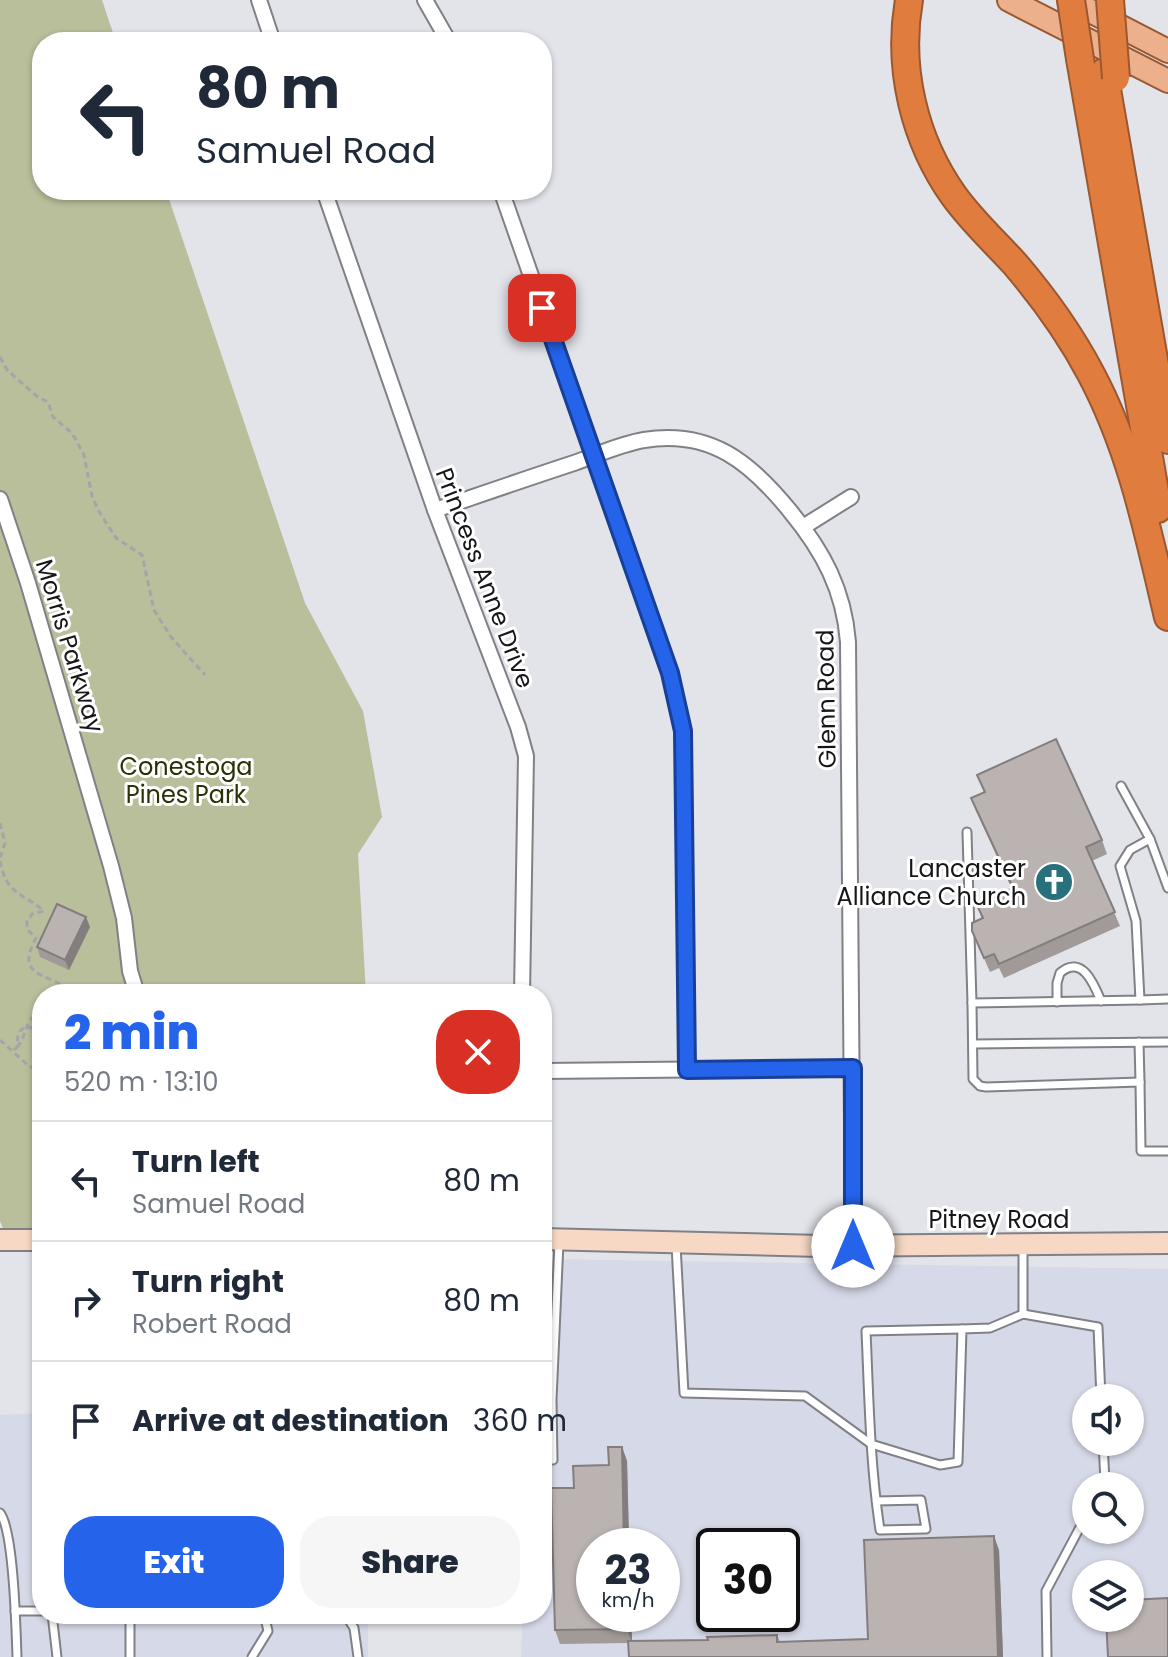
<!DOCTYPE html>
<meta charset="utf-8">
<style>
body{margin:0;font-family:Poppins,sans-serif;background:#f6f6f7;color:#1f2937;height:100vh;display:flex;flex-direction:column;font-size:30px;white-space:nowrap}
*{box-sizing:border-box;margin:0}
p{font-size:26px;color:#747a83}
.icon{flex:none;width:44px;height:44px;fill:none;stroke:currentColor;stroke-width:2;stroke-linecap:round;stroke-linejoin:round}
.map{position:relative;flex:1;overflow:hidden}
.drawer{position:absolute;left:32px;top:984px;width:520px;height:640px;display:flex;flex-direction:column;background:#fff;border-radius:32px;box-shadow:0 2px 6px #0004}
.drawer>*{flex:none}
.hud{position:absolute;left:32px;top:32px;width:520px;height:168px;border-radius:32px;box-shadow:0 2px 6px #0004;background:#fff;color:#1f2937;overflow:hidden}
.fabs{position:absolute;left:1072px;top:1384px;display:grid;gap:16px}
.fabs a{display:grid;place-items:center;width:72px;height:72px;border-radius:50%;background:#fff;box-shadow:0 2px 6px #0004;font-size:40px}
.speed{position:absolute;left:576px;top:1528px;display:flex;gap:16px;font-size:40px;font-weight:700;text-align:center}
.speed>*{display:grid;place-content:center;width:104px;height:104px;border-radius:50%;background:#fff;box-shadow:0 2px 6px #0004;line-height:1}
.speed small{font-size:20px;font-weight:400}
.speed .limit{border:4px solid #111;border-radius:12px;background:#fff;color:#111}
.pin{position:absolute;display:grid;place-items:center;width:68px;height:68px;color:#fff;margin:-34px;border-radius:16px;box-shadow:0 4px 12px #0006}
.me{position:absolute;width:88px;margin:-44px;rotate:0deg;stroke-linejoin:round;filter:drop-shadow(0 0 6px #0008)}
.turn{display:flex;align-items:center;gap:28px;height:168px;padding:0 32px;font-size:36px}
.turn .icon{width:104px;height:104px;stroke-width:2.5}
.turn b{display:block;font-size:56px;line-height:68px}
.round{display:grid;place-items:center;flex:none;width:84px;height:84px;border-radius:32px;background:#f6f6f7}
.summary{display:flex;align-items:center;justify-content:space-between;height:136px;padding:0 32px}
h1{font-size:48px;font-weight:800;line-height:60px;color:#2563eb}
.button{display:flex;gap:16px;margin-top:auto;padding:16px 32px}
.button a{flex:1;height:92px;border-radius:32px;background:#2563eb;color:#fff;font-size:32px;font-weight:800;line-height:92px;text-align:center}
.button a+a{background:#f6f6f7;color:#1f2937}
ul{padding:0;list-style:none}
li{display:flex;align-items:center;gap:24px;height:120px;padding:0 32px;border-top:2px solid #e0e1e3}
li div{flex:1}
li b{display:block;font-size:30px}
li em{font-style:normal}
.map>svg:first-child{display:block}
.built{fill:#d6d9e7;fill-rule:evenodd}
.green{fill:#b9be9b}
.lines{fill:none;stroke-linecap:round;stroke-linejoin:round}
.lane-casing{stroke:#7f8187;stroke-width:11}
.street-casing{stroke:#7f8187;stroke-width:18}
.secondary-casing{stroke:#7f8187;stroke-width:24}
.primary-casing{stroke:#9a5831;stroke-width:26}
.highway-casing{stroke:#9a5831;stroke-width:30}
.path{stroke:#a4a5aa;stroke-width:3;stroke-dasharray:6 4;stroke-linecap:butt}
.lane{stroke:#fff;stroke-width:7}
.street{stroke:#fff;stroke-width:14}
.secondary{stroke:#f6d8c5;stroke-width:20}
.primary{stroke:#edb08c;stroke-width:22}
.highway{stroke:#e17c3f;stroke-width:26}
.highway-bridge-casing{stroke:#9a5831;stroke-width:30;stroke-linecap:butt}
.highway-bridge{stroke:#e17c3f;stroke-width:26}
.wall{fill:#a19a99}
.shaded-wall{fill:#837d7d}
.building{fill:#bbb3b2;stroke:#837d7d;stroke-width:2}
.route-casing{stroke:#184099;stroke-width:20}
.route{stroke:#2563eb;stroke-width:14}
.labels{text-anchor:middle;dominant-baseline:central;stroke-width:6;stroke-linejoin:round;paint-order:stroke}
.street-label{font-size:24px;fill:#161618;stroke:#fff}
.park-label{font-size:24px;fill:#2c3005;stroke:#fff}
.poi-label{font-size:24px;fill:#161618;stroke:#fff;text-anchor:end}
</style>
<div class="map">
<svg width="1168" height="1657" viewBox="0 0 1168 1657">
<rect width="100%" height="100%" fill="#e2e4ea"/>
<g class="built">
<path d="M542,1259l626,10v388h-647l2,-43h19zM1086,1398h44v44h-44zM1086,1486h44v44h-44zM594,1546h68v68h-68zM714,1546h68v68h-68zM1086,1574h44v44h-44z"/>
<path d="M42,1413v201h326v43h-368v-242z"/>
</g>
<path class="green" d="M0,0h102l14,42h-74v148h124l139,413 58,108 19,106 -24,37 8,140h-324v245l-34,1 -8,-19z"/>
<g class="lines">
<defs>
<g id="lane">
<path d="M1121,786l29,53"/>
<path d="M967,832l5,171"/>
<path d="M1168,888l-18,-49 -20,11 -10,16 16,55 4,79 -168,3 1,76 7,7 6,1 154,-5 1,69h27"/>
<path d="M1140,1000l28,-1"/>
<path d="M1057,1002v-19l3,-10c22,-19 34,11 41,28"/>
<path d="M1139,1042l1,40"/>
<path d="M973,1044l195,-2"/>
<path d="M676,1245l8,148 121,3 66,48 69,21 18,-3 4,-133 28,-1 33,-14 75,13 3,71"/>
<path d="M1023,1314v-67"/>
<path d="M553,1460l-1,-60 7,-158"/>
<path d="M1102,1486l3,-4 -2,-40"/>
<path d="M876,1501l45,-1 5,29 -46,1c-10,-66 -11,-132 -14,-199l96,-2"/>
<path d="M0,1513c14,18 16,117 17,144"/>
<path d="M15,1611h27"/>
<path d="M52,1614l5,43"/>
<path d="M130,1614v43"/>
<path d="M345,1614l9,14 4,29"/>
<path d="M252,1657l16,-26 -4,-17"/>
<path d="M1047,1657l-1,-66 40,-75"/>
</g>
<g id="street">
<path d="M259,0l14,42"/>
<path d="M425,0l24,42"/>
<path d="M324,190l111,320 83,217 8,29 -4,238"/>
<path d="M501,190l169,483 13,58 4,339"/>
<path d="M0,499l28,84 83,283 13,52 6,53 7,23"/>
<path d="M435,510c47,-16 93,-32 139,-47 23,-8 46,-19 70,-23 67,-11 107,23 146,71 33,40 54,79 58,131l5,604"/>
<path d="M803,527l48,-30"/>
<path d="M542,1071l311,-3"/>
</g>
<g id="secondary">
<path d="M542,1239l279,7 347,-3"/>
<path d="M0,1240h42"/>
</g>
<g id="primary">
<path d="M1009,0l159,81"/>
<path d="M1069,0l99,51"/>
</g>
<g id="highway">
<path d="M909,0c-12,68 5,140 45,196 18,25 41,46 61,68 29,34 55,70 76,110 41,77 57,159 77,243"/>
<path d="M1080,59l78,450"/>
<path d="M1104,72l64,368"/>
</g>
</defs>
<use href="#lane" class="lane-casing"/>
<use href="#street" class="street-casing"/>
<use href="#secondary" class="secondary-casing"/>
<use href="#primary" class="primary-casing"/>
<use href="#highway" class="highway-casing"/>
<g class="path">
<path d="M0,357l7,13 31,27 10,5 5,15 19,16 12,22 8,41 6,14 18,28 26,17 12,55 17,27 34,38"/>
<path d="M0,823l5,20 -5,15"/>
<path d="M0,861c6,34 22,31 44,50l-12,3 -5,8v7l9,9c-18,34 1,34 26,47v9"/>
<path d="M0,1040l29,26 13,6"/>
<path d="M17,1047c9,-9 7,-22 16,-30l9,2"/>
<path d="M14,1050l3,-3 1,-14 4,-4 20,-3"/>
</g>
<use href="#lane" class="lane"/>
<use href="#street" class="street"/>
<use href="#secondary" class="secondary"/>
<use href="#primary" class="primary"/>
<use href="#highway" class="highway"/>
<defs>
<g id="highway-bridge">
<path d="M1071,0l9,59"/>
<path d="M1110,0l6,78"/>
</g>
</defs>
<use href="#highway-bridge" class="highway-bridge-casing"/>
<use href="#highway-bridge" class="highway-bridge"/>
</g>
<g class="wall">
<path d="M977,775l125,65 5,14 -15,7 28,65 -116,52 -5,-10 -9,4 -18,-41 10,-12 -5,-14 35,-16 -36,-78 -5,-13 13,-6z"/>
<path d="M90,927l-21,43 -29,-13 -3,-10z"/>
<path d="M622,1447l5,14 5,180 76,-1 69,-5 3,7 88,-3 131,-89 4,107 -375,-14 -68,1 -5,-14 19,-142 35,-23z"/>
</g>
<g class="shaded-wall">
<path d="M86,917l4,10 -21,43 -4,-10z"/>
<path d="M622,1447l5,14 2,85h-5z"/>
<path d="M994,1536l5,14 4,107h-5z"/>
<path d="M626,1614h5l1,29 -5,-14z"/>
</g>
<g class="building">
<path d="M1056,739l46,101 -16,7 29,65 -116,52 -5,-10 -10,4 -12,-27v-8l11,-5 -6,-13 36,-17 -42,-90 14,-6 -8,-17z"/>
<path d="M57,904l29,13 -21,43 -28,-13z"/>
<path d="M608,1447h14l2,99h-30v68h32l1,15 -72,1 -4,-142h23l-1,-22 36,-1z"/>
<path d="M994,1536l4,121h-369l-1,-16 80,-1 -1,-3 70,-2v7l91,-3 -4,-99z"/>
<path d="M1168,1598v59h-60l-2,-39h24v-18z"/>
</g>
<g class="lines">
<defs>
<path id="route" d="M542,308l128,365 13,58 4,339 166,-2v178"/>
</defs>
<use href="#route" class="route-casing"/>
<use href="#route" class="route"/>
</g>
<defs>
<symbol id="church-disc" viewBox="-11 -11 22 22"><circle r="9.5" fill="#28707c" stroke="#fff"/><path d="M-1.2-6h2.4v3.5h3.3v2.4h-3.3V6h-2.4V-.1h-3.3v-2.4h3.3Z" fill="#fff"/></symbol>
</defs>
<g fill-rule="evenodd">
<use href="#church-disc" x="1032" y="860" width="44" height="44"/>
</g>
<g class="labels">
<g class="street-label">
<text transform="translate(485 578) rotate(69)">Princess Anne Drive</text>
<text transform="translate(70 646) rotate(73)">Morris Parkway</text>
<text transform="translate(826 699) rotate(-91)">Glenn Road</text>
<text x="999" y="1219">Pitney Road</text>
</g>
<g class="park-label">
<text x="186" y="766">Conestoga<tspan x="186" dy="28">Pines Park</tspan></text>
</g>
<g class="poi-label">
<text x="1026" y="868">Lancaster<tspan x="1026" dy="28">Alliance Church</tspan></text>
</g>
</g>
</svg>
<div class="fabs">
<a><svg class="icon" aria-label="sound" viewBox="0 0 24 24"><path d="M4 9h4l5-4v14l-5-4H4zM17 9q2 3 0 6"/></svg></a>
<a><svg class="icon" aria-label="search" viewBox="0 0 24 24"><circle cx="10" cy="10" r="6"/><path d="M15 15l6 6"/></svg></a>
<a><svg class="icon" aria-label="layers" viewBox="0 0 24 24"><path d="M12 4l9 5-9 5-9-5zM3 14l9 5 9-5"/></svg></a>
</div>
<div class="speed"><div>23<small>km/h</small></div><div class="limit">30</div></div>
<div class="pin" style="left:542px;top:308px;background:#d93025"><svg class="icon" aria-label="arrive" viewBox="0 0 24 24"><path d="M6 21V4h12l-3 4 3 4H6"/></svg></div>
<svg class="me" style="left:853px;top:1246px" viewBox="-20 -20 40 40"><circle r="19" fill="#fff"/><path d="M0-13L10 11 0 6-10 11z" fill="#2563eb"/></svg>
<div class="hud">
<div class="turn"><svg class="icon" aria-label="left" viewBox="0 0 24 24"><path d="M17 20v-9H6M10 6l-5 5 5 5"/></svg><div><b>80 m</b>Samuel Road</div></div>
</div>
<section class="drawer">
<div class="summary"><div><h1>2 min</h1><p>520 m · 13:10</p></div><a class="round" style="background:#d93025;color:#fff"><svg class="icon" aria-label="close" viewBox="0 0 24 24"><path d="M6 6l12 12M18 6L6 18"/></svg></a></div>
<ul>
<li><svg class="icon" aria-label="left" viewBox="0 0 24 24"><path d="M17 20v-9H6M10 6l-5 5 5 5"/></svg><div><b>Turn left</b><p>Samuel Road</p></div><em>80 m</em></li>
<li><svg class="icon" aria-label="right" viewBox="0 0 24 24"><path d="M7 20v-9h11M14 6l5 5-5 5"/></svg><div><b>Turn right</b><p>Robert Road</p></div><em>80 m</em></li>
<li><svg class="icon" aria-label="arrive" viewBox="0 0 24 24"><path d="M6 21V4h12l-3 4 3 4H6"/></svg><div><b>Arrive at destination</b></div><em>360 m</em></li>
</ul>
<div class="button"><a>Exit</a><a>Share</a></div>
</section>
</div>
